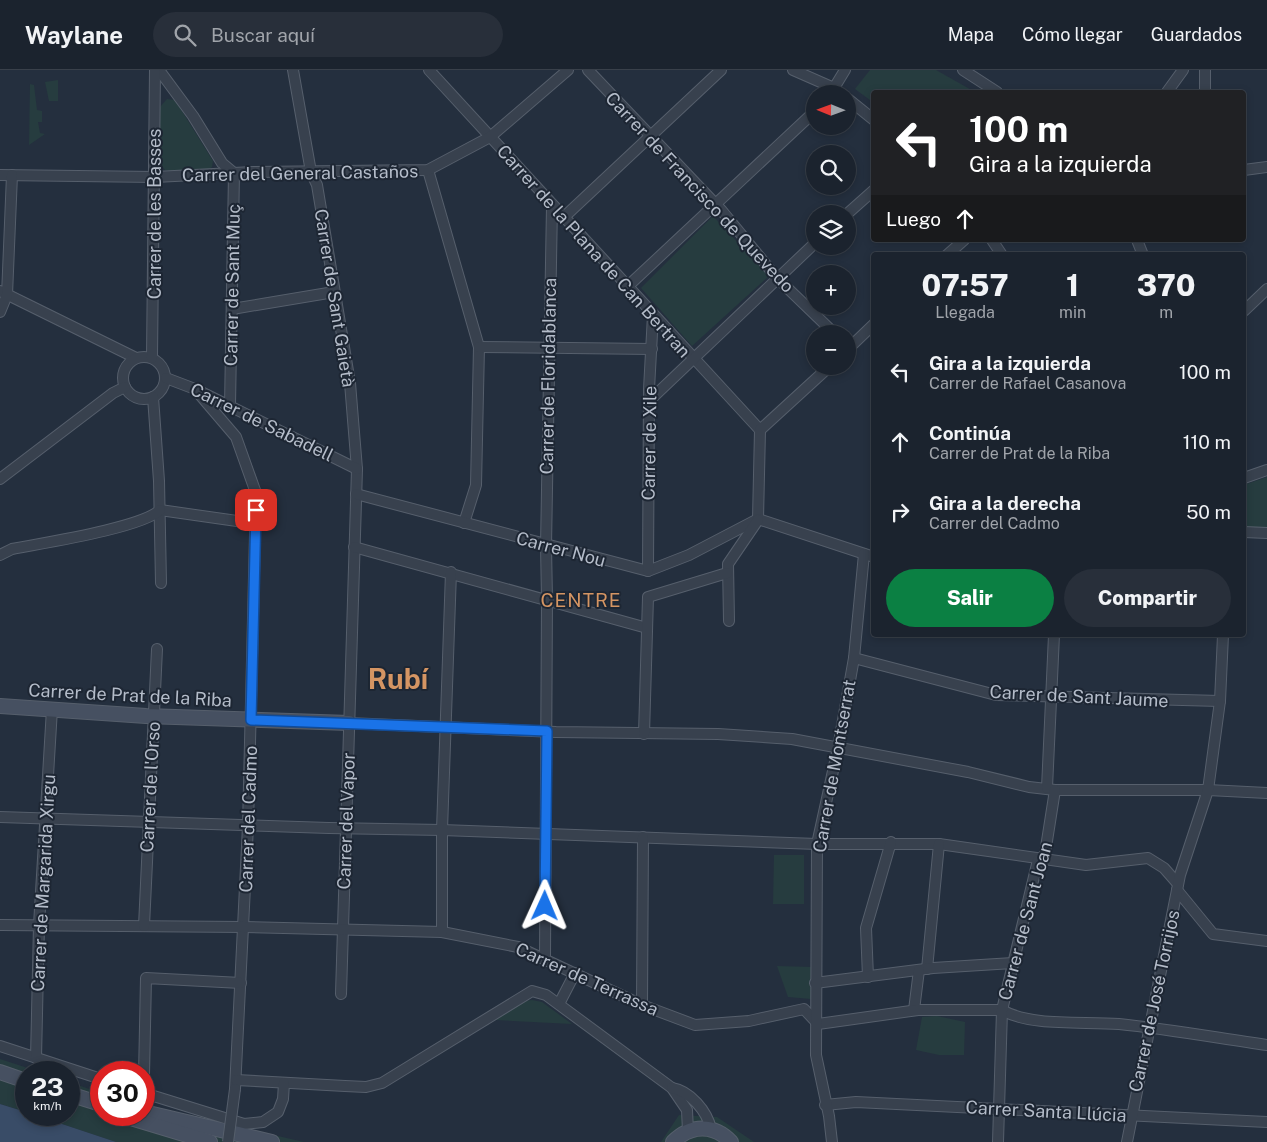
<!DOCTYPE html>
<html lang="es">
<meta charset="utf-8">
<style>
body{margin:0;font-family:"Public Sans",sans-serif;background:#282f3a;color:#f1f3f6;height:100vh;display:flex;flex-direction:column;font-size:19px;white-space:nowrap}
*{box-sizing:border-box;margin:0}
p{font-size:16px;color:#a0a4aa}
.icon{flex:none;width:28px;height:28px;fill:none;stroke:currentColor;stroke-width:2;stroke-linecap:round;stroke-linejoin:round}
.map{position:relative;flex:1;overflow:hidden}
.details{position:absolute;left:871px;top:182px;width:375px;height:385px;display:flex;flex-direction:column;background:#1b232e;border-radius:5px;box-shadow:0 2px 8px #0003,0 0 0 1px #39404a}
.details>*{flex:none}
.top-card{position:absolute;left:871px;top:20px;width:375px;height:152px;border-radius:5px;box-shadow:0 2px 8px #0003,0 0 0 1px #39404a;background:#202124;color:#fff;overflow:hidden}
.needle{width:32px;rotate:271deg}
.tools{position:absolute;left:806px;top:15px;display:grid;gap:10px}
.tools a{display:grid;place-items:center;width:50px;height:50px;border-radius:50%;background:#1b232e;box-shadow:0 2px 8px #0003,0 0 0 1px #39404a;font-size:25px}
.speed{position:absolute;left:15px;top:991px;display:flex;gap:10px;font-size:25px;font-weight:700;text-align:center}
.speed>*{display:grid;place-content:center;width:65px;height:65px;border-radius:50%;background:#1b232e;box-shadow:0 2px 8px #0003,0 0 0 1px #39404a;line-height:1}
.speed small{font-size:12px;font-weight:400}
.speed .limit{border:8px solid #d22;background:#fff;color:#111}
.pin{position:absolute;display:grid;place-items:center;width:42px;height:42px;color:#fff;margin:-21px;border-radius:10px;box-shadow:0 2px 8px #0006}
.me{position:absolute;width:55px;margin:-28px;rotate:1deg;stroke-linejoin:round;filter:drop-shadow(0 0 4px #0008)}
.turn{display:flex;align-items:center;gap:18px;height:105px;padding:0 15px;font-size:22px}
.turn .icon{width:65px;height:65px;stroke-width:2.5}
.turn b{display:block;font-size:35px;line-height:42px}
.then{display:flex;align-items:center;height:48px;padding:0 15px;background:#0003;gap:10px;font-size:19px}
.eta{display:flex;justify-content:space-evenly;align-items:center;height:85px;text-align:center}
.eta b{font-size:30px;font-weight:800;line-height:35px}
.primary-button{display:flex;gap:10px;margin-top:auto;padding:10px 15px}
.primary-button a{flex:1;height:58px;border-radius:30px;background:#0b8043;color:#fff;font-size:20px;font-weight:800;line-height:58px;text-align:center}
.primary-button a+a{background:#282f3a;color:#f1f3f6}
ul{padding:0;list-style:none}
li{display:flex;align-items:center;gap:15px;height:70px;padding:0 15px}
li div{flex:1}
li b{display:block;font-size:19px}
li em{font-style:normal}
header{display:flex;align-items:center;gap:30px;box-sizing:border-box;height:70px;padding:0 25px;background:#1b232e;border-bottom:1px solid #39404a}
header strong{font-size:24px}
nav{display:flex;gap:28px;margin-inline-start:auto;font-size:18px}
.search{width:350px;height:45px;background:#282f3a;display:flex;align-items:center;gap:12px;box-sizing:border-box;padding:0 18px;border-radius:28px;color:#a0a4aa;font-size:19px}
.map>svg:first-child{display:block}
.green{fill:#263c3f}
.water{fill:#394c67}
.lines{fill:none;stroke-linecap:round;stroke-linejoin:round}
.street-casing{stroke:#565f6c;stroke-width:12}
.secondary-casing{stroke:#565f6c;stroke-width:16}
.street{stroke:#38414e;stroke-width:10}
.secondary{stroke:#465061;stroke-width:14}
.street-bridge-casing{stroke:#565f6c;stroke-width:12;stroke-linecap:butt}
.street-bridge{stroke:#38414e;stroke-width:10}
.route-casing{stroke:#114b97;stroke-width:12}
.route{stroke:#1a73e8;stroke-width:9}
.labels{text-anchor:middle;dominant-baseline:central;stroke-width:4;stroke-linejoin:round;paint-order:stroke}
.street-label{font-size:18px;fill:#b4bcc9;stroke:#1d2633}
.neighbourhood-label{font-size:19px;letter-spacing:1px;fill:#d59563;stroke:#1d2633}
.town-label{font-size:28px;font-weight:bold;fill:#d59563;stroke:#1d2633}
</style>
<header>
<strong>Waylane</strong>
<div class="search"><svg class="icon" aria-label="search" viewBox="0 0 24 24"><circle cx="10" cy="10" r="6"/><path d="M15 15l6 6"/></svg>Buscar aquí</div>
<nav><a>Mapa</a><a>Cómo llegar</a><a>Guardados</a></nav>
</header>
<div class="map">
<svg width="1267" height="1072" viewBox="0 0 1267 1072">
<rect width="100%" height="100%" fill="#242f3e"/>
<g class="green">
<path d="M870,0h66l39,22h-101v11l-19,-14z"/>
<path d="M58,10v21h-9l-4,-19z"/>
<path d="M30,14l4,1 3,25 5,1v11h-4l2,11 5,1 -16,11z"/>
<path d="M167,29l8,1 38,61 -1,6 -4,3 -39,1 -4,-1 -7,-9 2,-54z"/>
<path d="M713,146l56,60 -77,70 -51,-58z"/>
<path d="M1267,407v51h-23v-43z"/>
<path d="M774,785h30v49h-31z"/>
<path d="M777,896l35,1 -1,32 -23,-2z"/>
<path d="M532,930l10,2 30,22 -77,-4 30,-19z"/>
<path d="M937,946l28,6 -1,33h-25l-23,-5 6,-33z"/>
<path d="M0,989l40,13h-14v40l-26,-8z"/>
<path d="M69,1012l32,11v22h43v-10l160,37h-188l-81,-27h34z"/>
<path d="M679,1045l38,2 37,25h-93z"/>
</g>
<path class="water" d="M0,1034l26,8v3h9l81,27h-116z"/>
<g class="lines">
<defs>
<g id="street">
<path d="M159,0l34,46 29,47 12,10 -4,233"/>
<path d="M293,0l18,102 6,13 33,198 7,86 -16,525"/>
<path d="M429,0l331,360"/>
<path d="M588,0l134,141 55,67 58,56"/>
<path d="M793,0l41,18 7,6"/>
<path d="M963,0l34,22"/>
<path d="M1205,0v22"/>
<path d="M1167,22l16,-22"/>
<path d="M831,23l14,-23"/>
<path d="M848,29l26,21"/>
<path d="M428,100l51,177 -3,138 -12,38"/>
<path d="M1244,100l23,-3"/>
<path d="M0,105l155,2 98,-5 175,-2 62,-33 78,-67"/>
<path d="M847,144l27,-24"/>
<path d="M563,148l158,-148"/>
<path d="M992,170l10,15"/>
<path d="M1137,170l6,15"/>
<path d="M947,185l17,-15"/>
<path d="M628,216l185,-173"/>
<path d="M0,221l136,67"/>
<path d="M232,239l102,-17"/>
<path d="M1244,241l23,-22"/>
<path d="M0,242l7,-17 5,-120"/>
<path d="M479,277l173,2"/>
<path d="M848,279l26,-25"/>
<circle cx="144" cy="308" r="21"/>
<path d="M152,288l3,-288"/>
<path d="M166,308l29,11 162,80"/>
<path d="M195,319l41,48 20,56 -8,333 -13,263"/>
<path d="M153,327l6,84 2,102"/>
<path d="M649,331l166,-158"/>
<path d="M1244,408l23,-8"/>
<path d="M0,409l113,-86 12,-6"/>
<path d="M356,424l292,77 41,-16 69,-36"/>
<path d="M160,440l77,11 19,5"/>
<path d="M758,449l2,-89 70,-64"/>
<path d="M758,449l116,38"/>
<path d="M1244,462l23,1"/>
<path d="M354,477l293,81"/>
<path d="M0,485l12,-6c30,-6 129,-21 148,-39"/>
<path d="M648,501l1,-182 4,-74"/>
<path d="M729,551l-1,-57 30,-44"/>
<path d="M854,588l142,37 224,6"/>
<path d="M349,653l207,9 162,2 74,5 176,33 61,15 26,3h153l59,3"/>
<path d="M644,664l4,-137 79,-24"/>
<path d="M1047,718l7,-153"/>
<path d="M0,747l329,11 113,2 375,14h122l147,21 62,-7 16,10 14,16"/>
<path d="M1044,790l11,-70"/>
<path d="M1177,820l36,44 54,7"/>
<path d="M0,855l243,2 199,5 76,15 124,58 53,20 54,-4 55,-12 14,15"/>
<path d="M144,856l13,-277"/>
<path d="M442,862v-102l9,-258"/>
<path d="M545,889l2,-360 -1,-53 6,-340"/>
<path d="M927,899l12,-125"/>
<path d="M868,907l-2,-49 25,-86"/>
<path d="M815,913l118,-15 80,-5"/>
<path d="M559,934l16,-31"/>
<path d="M642,935l1,-168"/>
<path d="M914,940l5,-40"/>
<path d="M818,954l100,-14h84c29,17 82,11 117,14 49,5 99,14 148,21"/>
<path d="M0,976l101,33"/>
<path d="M36,988l3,-133 13,-216"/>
<path d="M144,1005l2,-97 95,5"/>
<path d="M236,1010l109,6 21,1 16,-4 150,-92 14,4 126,93 15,22 1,21"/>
<path d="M672,1018c18,3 35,23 39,41"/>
<path d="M144,1023l100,31 19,-2 15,-10 5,-13 1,-16"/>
<path d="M825,1035l31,-3 411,20"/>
<path d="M832,1072l-3,-26 -13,-61 1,-211 21,-96 16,-90 10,-104"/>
<path d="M998,1072l4,-132 36,-150h6"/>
<path d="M1127,1072l53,-267 28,-85 12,-89 3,-66"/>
</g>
<g id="secondary">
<path d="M0,636l146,10 203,7"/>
<path d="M0,1002l26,9"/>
<path d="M69,1024l32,10"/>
<path d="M144,1042l128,30"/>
<path d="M121,1045l89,27"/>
<path d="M673,1072c18,-18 41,-18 58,0"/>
</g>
</defs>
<use href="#street" class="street-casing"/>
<use href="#secondary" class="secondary-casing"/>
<use href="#street" class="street"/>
<use href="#secondary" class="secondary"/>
<defs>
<path id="street-bridge" d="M228,1072l7,-53"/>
</defs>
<use href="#street-bridge" class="street-bridge-casing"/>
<use href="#street-bridge" class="street-bridge"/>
</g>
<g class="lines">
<defs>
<path id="route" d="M256,440l-5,210 296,11 -2,175"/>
</defs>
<use href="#route" class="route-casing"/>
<use href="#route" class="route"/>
</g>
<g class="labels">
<g class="street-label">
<text transform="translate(300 103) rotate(-1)">Carrer del General Castaños</text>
<text transform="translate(700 122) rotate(47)">Carrer de Francisco de Quevedo</text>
<text transform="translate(154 144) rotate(-90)">Carrer de les Basses</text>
<text transform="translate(594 181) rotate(48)">Carrer de la Plana de Can Bertran</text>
<text transform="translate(232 215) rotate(-89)">Carrer de Sant Muç</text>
<text transform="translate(335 228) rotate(81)">Carrer de Sant Gaietà</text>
<text transform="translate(548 306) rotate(-89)">Carrer de Floridablanca</text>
<text transform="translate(262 352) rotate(26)">Carrer de Sabadell</text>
<text transform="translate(649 373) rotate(-89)">Carrer de Xile</text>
<text transform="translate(561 479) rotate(15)">Carrer Nou</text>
<text transform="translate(130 625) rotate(3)">Carrer de Prat de la Riba</text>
<text transform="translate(1079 626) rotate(3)">Carrer de Sant Jaume</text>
<text transform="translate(834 696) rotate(-80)">Carrer de Montserrat</text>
<text transform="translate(150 717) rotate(-87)">Carrer de l'Orso</text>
<text transform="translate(248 749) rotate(-88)">Carrer del Cadmo</text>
<text transform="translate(346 751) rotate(-88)">Carrer del Vapor</text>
<text transform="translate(43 813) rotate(-87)">Carrer de Margarida Xirgu</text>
<text transform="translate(1025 851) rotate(-75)">Carrer de Sant Joan</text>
<text transform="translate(587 909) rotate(24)">Carrer de Terrassa</text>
<text transform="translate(1154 931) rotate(-78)">Carrer de José Torrijos</text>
<text transform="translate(1046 1041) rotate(3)">Carrer Santa Llúcia</text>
</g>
<g class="neighbourhood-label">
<text x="581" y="530">CENTRE</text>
</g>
<g class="town-label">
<text x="398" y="608">Rubí</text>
</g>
</g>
</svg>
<div class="tools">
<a><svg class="needle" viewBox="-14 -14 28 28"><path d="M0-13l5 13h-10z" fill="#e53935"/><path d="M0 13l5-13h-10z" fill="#a0a4aa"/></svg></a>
<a><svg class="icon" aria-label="search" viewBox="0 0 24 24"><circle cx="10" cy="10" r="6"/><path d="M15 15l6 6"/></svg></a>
<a><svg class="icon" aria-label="layers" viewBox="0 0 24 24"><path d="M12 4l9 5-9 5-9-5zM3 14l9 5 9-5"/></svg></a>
<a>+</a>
<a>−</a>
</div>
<div class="speed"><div>23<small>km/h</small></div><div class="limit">30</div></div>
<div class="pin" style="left:256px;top:440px;background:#d93025"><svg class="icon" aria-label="arrive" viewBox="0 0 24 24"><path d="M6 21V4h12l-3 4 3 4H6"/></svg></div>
<svg class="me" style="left:545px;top:836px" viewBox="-20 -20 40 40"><path d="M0-17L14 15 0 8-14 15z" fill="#1a73e8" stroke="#fff" stroke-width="4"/></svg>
<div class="top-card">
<div class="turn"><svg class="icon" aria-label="left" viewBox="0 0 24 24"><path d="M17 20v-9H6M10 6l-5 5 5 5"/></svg><div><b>100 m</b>Gira a la izquierda</div></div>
<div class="then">Luego<svg class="icon" aria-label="ahead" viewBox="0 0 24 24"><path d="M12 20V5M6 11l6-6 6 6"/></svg></div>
</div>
<section class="details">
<div class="eta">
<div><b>07:57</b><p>Llegada</p></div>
<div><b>1</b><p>min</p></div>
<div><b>370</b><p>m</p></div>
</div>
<ul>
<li><svg class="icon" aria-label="left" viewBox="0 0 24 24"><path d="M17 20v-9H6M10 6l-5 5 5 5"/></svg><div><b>Gira a la izquierda</b><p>Carrer de Rafael Casanova</p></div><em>100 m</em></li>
<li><svg class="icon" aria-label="ahead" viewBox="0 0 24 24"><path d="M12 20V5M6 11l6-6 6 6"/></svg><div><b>Continúa</b><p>Carrer de Prat de la Riba</p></div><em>110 m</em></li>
<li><svg class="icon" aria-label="right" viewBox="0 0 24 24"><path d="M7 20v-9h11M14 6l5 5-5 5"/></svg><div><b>Gira a la derecha</b><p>Carrer del Cadmo</p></div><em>50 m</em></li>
</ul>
<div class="primary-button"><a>Salir</a><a>Compartir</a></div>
</section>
</div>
